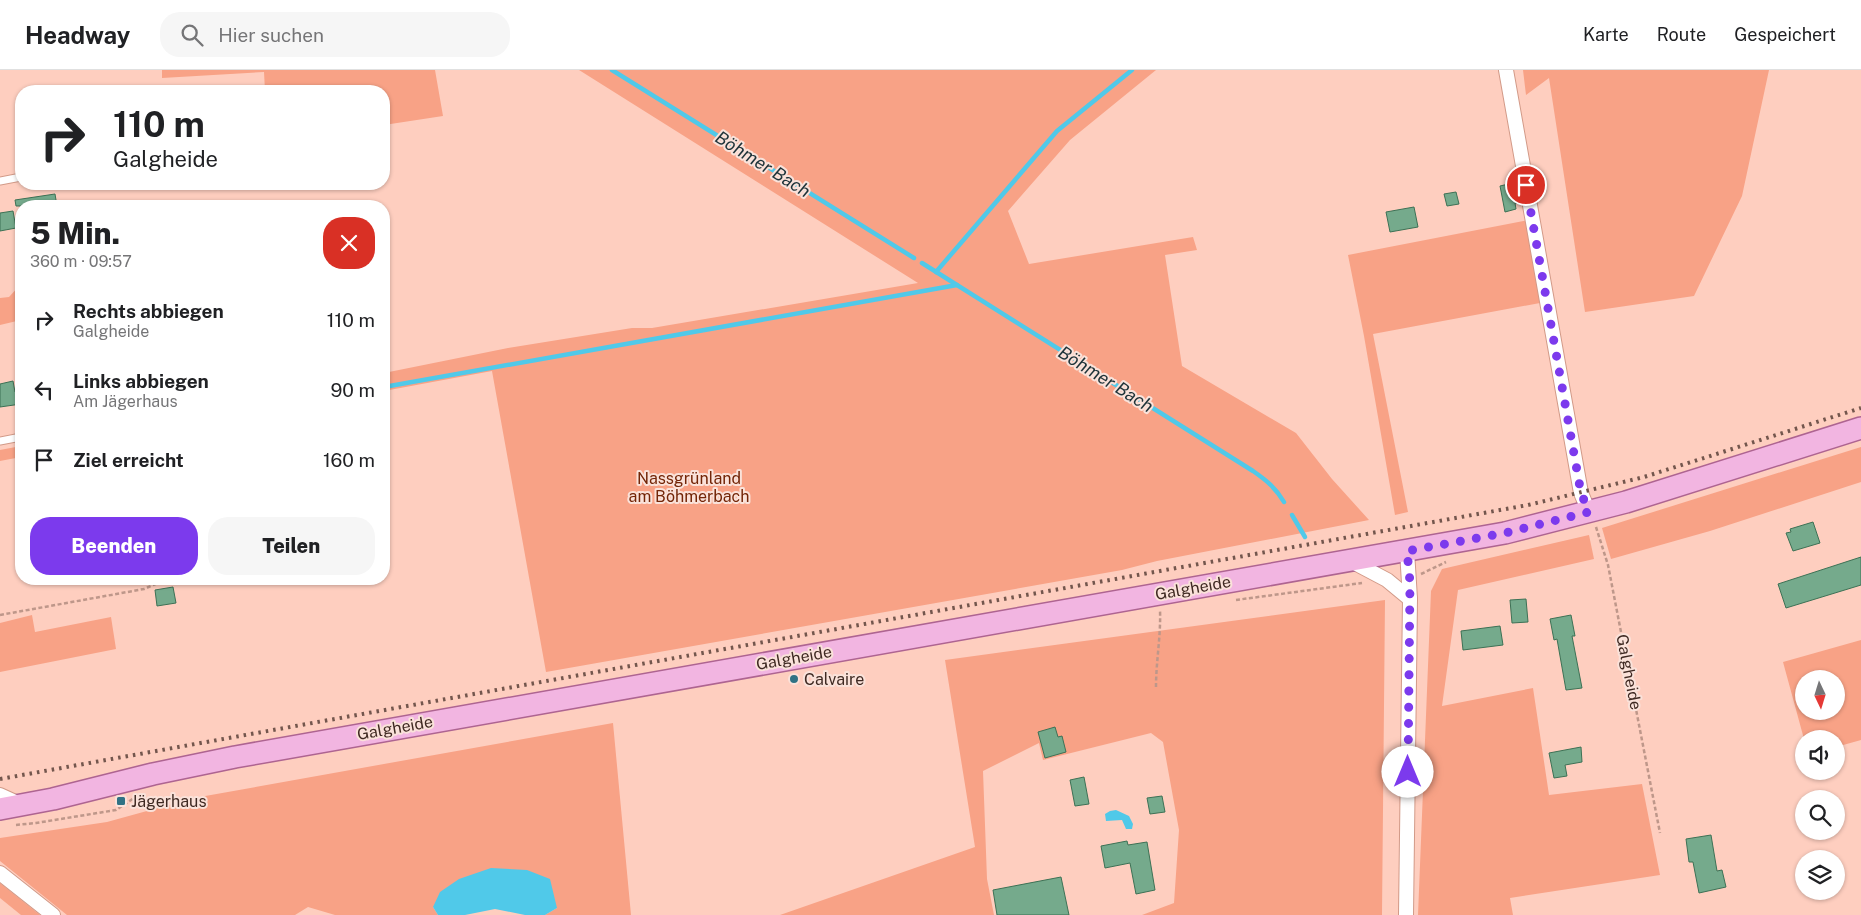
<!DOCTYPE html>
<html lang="de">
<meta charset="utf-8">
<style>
body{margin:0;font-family:"Public Sans",sans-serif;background:#f6f6f6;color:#202124;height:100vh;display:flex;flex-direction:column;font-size:19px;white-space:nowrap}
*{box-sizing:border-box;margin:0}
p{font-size:16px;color:#757577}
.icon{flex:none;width:28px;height:28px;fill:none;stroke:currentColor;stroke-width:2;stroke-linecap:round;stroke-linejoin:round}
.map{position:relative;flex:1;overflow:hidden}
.details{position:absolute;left:15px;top:130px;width:375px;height:385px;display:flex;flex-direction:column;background:#fff;border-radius:20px;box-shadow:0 1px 4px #0004}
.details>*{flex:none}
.hud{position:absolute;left:15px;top:15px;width:375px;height:105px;border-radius:20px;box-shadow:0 1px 4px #0004;background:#fff;color:#202124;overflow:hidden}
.needle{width:32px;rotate:176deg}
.fabs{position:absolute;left:1795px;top:600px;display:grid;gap:10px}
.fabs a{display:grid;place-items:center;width:50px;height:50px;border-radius:50%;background:#fff;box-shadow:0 1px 4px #0004;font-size:25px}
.pin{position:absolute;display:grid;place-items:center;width:42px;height:42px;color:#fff;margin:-21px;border:2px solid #fff;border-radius:50%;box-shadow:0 1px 5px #0007}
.me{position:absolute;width:55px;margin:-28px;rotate:0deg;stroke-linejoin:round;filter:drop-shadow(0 0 4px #0008)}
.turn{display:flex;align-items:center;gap:18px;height:105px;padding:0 15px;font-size:22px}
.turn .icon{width:65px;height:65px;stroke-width:2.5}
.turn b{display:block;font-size:35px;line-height:42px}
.round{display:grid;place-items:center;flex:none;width:52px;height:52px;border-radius:20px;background:#f6f6f6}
.headline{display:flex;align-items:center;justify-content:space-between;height:85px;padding:0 15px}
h1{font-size:30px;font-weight:800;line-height:38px}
.action{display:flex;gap:10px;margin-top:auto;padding:10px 15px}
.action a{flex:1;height:58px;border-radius:20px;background:#7c3aed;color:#fff;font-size:20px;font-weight:800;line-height:58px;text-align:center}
.action a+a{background:#f6f6f6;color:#202124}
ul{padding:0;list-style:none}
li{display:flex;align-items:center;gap:15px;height:70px;padding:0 15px}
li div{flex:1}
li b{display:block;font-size:19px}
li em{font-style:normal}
header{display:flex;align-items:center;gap:30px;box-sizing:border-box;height:70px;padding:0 25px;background:#fff;border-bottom:1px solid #e0e0e0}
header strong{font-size:24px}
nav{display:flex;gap:28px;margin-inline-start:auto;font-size:18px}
.search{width:350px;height:45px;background:#f6f6f6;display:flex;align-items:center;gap:12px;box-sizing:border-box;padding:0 18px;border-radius:20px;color:#757577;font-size:19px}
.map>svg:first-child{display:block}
.green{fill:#f8a286;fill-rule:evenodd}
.water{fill:#50c9e9}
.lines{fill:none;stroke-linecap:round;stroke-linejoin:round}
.stream{stroke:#50c9e9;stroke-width:4.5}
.building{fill:#75aa8c;stroke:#3d7155}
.service-casing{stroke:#d29a88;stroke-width:9}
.minor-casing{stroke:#d29a88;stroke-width:16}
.primary-casing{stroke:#ae6491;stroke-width:24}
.path{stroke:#be978a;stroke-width:2.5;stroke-dasharray:4 2.5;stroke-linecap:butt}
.service{stroke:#fff;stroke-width:7}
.minor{stroke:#fff;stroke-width:14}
.primary{stroke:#f2b5e1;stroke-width:21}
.rail{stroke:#73564d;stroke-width:4;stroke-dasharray:2.5 5;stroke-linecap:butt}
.route{stroke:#7c3aed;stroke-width:9;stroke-dasharray:0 16.2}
.poi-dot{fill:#307284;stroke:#fae2da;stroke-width:2}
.labels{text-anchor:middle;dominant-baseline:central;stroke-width:4;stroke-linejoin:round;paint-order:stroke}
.park-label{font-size:16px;fill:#732507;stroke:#fae2da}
.street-label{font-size:16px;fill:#3f2922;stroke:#fae2da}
.poi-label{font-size:16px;fill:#3f2922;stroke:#fae2da;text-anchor:start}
.water-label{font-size:18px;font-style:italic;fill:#1e3339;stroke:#fae2da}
</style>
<header>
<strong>Headway</strong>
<div class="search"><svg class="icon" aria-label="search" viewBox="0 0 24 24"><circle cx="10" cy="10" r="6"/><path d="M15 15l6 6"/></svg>Hier suchen</div>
<nav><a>Karte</a><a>Route</a><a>Gespeichert</a></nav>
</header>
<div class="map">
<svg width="1861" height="845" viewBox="0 0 1861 845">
<rect width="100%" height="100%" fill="#fecebf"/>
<g class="green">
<path d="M162,0h273l8,46 -59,9v-34h-119l-1,-19 -102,6z"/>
<path d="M579,0h577l-86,70 -62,71 21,53 164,-27 4,13 -32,5 17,111 114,67 36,46 37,41 -212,41 -35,9 -576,102 -54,-301 -108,20v-18l124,-25 124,-20h20l266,-45z"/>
<path d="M1523,0h246l-27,126 -48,100 -109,16 -36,-234 -23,17z"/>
<path d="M1528,150l12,83 -167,31 35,178 -13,3 -31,-179 -16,-81z"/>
<path d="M21,214v36l-21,5v-27l9,-1z"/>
<path d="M21,376v11l-21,4v-11z"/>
<path d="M1861,377v35l-151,49 -99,28 -9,-31z"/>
<path d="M1589,465l5,24 -136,31 -16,116 91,-18 16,107 93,-11 18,91 -150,23 3,17h-95l13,-324 11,-22z"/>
<path d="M1385,530l-3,315h-240l32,-12 5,-73 -16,-88 -12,-9 -108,27 -4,-17 -56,28 4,108 7,36h-214l195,-68 -30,-187z"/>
<path d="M32,545l3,17 76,-15 5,32 -116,23v-49z"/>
<path d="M1861,570v100l-25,7v-8h-32l-21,-77zM1804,609h32v32h-32z"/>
<path d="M613,653l18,192h-86l12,-7 -124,-1 5,8h-103l-27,-8 -13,8h-228l-67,-54v-23l107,-16 87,-24z"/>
<path d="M0,813l40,32h-19l-21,-17z"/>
</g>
<g class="water">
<path d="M1116,740l13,6 4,8 -1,5h-6l-4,-9 -16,1 -1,-7 5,-3z"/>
<path d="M491,798l36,2 23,9 7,29 -12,7h-20l-30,-6 -30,6h-27l-5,-8 7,-15 19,-13z"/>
</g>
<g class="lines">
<g class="stream">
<path d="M612,0l302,188"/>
<path d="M922,193l331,208c13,9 23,17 31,31"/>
<path d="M936,202l121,-141 75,-61"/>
<path d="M384,317l573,-102"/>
<path d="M1292,445l13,22"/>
</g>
</g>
<g class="building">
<path d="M1513,113l4,20h-2l1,6 -11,3 -5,-26z"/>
<path d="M1456,122l3,12 -12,2 -3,-12z"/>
<path d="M55,124l2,12h-41l-1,-6z"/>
<path d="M1414,137l4,20 -28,5 -4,-20z"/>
<path d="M13,141l3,17 -16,3v-18z"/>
<path d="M13,311l2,11 6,-2v14l-21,3v-23z"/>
<path d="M1813,452l7,21 -27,8 -7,-18 5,-1 -1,-3z"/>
<path d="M1861,487v28l-75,23 -8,-24z"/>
<path d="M173,517l3,16 -19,3 -2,-16z"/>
<path d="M1526,529l2,23 -16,1 -2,-23z"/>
<path d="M1571,545l4,21h-3l10,52 -16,2 -9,-51 -3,1 -4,-21z"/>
<path d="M1500,556l3,19 -40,5 -2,-19z"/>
<path d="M1055,657l3,10 4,-1 4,16 -21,6 -7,-26z"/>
<path d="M1581,677l1,15 -17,3 2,11 -13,2 -5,-25z"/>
<path d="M1084,707l5,27 -14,2 -5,-26z"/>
<path d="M1162,726l3,16 -15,2 -3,-16z"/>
<path d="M1711,765l6,36 5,-1 4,17 -27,6 -6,-31h-4l-3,-23z"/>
<path d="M1127,771l1,4 19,-3 8,48 -19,4 -6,-31 -25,5 -4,-22z"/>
<path d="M1061,807l8,38h-72l-4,-25z"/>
</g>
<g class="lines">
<defs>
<g id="service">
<path d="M0,111l21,-4"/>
<path d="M0,371l21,-4"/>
</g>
<g id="minor">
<path d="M1506,0l75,423 8,19"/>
<path d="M1351,491l36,19 23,19"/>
<path d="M0,725l22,10"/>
<path d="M0,803l53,42"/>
<path d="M1406,845l4,-316 -3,-48"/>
</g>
<path id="primary" d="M0,739l53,-10 100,-25 82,-17 1270,-224 121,-31 235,-74"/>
</defs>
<use href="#service" class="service-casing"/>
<use href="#minor" class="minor-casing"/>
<use href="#primary" class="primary-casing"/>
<g class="path">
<path d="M1596,457l12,38 52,268"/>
<path d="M1421,504l25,-12"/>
<path d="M1236,530l126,-17"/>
<path d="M0,545l144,-26 23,-10"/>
<path d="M1156,617c0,-26 5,-51 4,-77"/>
<path d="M16,755l20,-2 80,-13 18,-12"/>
</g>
<use href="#service" class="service"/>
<use href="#minor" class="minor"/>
<use href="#primary" class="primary"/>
<path class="rail" d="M0,709l1528,-274 116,-28 217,-69"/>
</g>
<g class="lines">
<path class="route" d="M1408,702l2,-190 -3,-31 98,-18 84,-21 -8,-19 -55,-308"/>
</g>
<g class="poi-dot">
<circle cx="794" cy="609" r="5"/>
<rect x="116" y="726" width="10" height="10" rx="2.5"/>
</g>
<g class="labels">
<g class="park-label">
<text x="689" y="408">Nassgrünland<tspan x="689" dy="18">am Böhmerbach</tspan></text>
</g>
<g class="street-label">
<text transform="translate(1193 518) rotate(-10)">Galgheide</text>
<text transform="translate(794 588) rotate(-10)">Galgheide</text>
<text transform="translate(1629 602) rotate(79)">Galgheide</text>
<text transform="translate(395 658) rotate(-10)">Galgheide</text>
</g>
<g class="poi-label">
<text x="804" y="609">Calvaire</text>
<text x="131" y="731">Jägerhaus</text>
</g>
<g class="water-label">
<text transform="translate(763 94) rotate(32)">Böhmer Bach</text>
<text transform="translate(1106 309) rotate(32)">Böhmer Bach</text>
</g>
</g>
</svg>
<div class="fabs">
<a><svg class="needle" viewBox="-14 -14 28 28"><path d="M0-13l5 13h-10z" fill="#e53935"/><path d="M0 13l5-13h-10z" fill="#757577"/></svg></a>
<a><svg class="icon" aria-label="sound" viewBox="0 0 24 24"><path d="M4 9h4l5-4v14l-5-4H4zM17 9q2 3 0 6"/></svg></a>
<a><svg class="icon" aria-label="search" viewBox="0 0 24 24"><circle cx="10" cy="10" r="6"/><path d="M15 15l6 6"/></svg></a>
<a><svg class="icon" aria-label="layers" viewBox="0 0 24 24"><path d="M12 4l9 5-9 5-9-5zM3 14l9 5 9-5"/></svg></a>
</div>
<div class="pin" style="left:1526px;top:115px;background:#d93025"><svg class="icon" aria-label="arrive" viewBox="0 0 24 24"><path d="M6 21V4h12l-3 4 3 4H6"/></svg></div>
<svg class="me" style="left:1408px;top:702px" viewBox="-20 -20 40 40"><circle r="19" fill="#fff"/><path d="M0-13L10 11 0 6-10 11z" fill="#7c3aed"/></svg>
<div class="hud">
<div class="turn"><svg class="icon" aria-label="right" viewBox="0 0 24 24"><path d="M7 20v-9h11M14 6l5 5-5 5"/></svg><div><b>110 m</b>Galgheide</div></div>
</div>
<section class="details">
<div class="headline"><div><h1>5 Min.</h1><p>360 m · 09:57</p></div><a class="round" style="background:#d93025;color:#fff"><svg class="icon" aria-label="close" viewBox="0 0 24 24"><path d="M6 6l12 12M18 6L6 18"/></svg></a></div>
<ul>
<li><svg class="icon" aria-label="right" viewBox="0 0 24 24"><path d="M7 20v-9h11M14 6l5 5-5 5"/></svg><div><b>Rechts abbiegen</b><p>Galgheide</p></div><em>110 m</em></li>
<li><svg class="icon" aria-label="left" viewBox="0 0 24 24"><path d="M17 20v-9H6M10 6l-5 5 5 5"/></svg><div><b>Links abbiegen</b><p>Am Jägerhaus</p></div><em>90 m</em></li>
<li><svg class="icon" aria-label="arrive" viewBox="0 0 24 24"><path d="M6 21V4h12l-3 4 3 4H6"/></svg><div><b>Ziel erreicht</b></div><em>160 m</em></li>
</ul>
<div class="action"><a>Beenden</a><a>Teilen</a></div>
</section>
</div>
